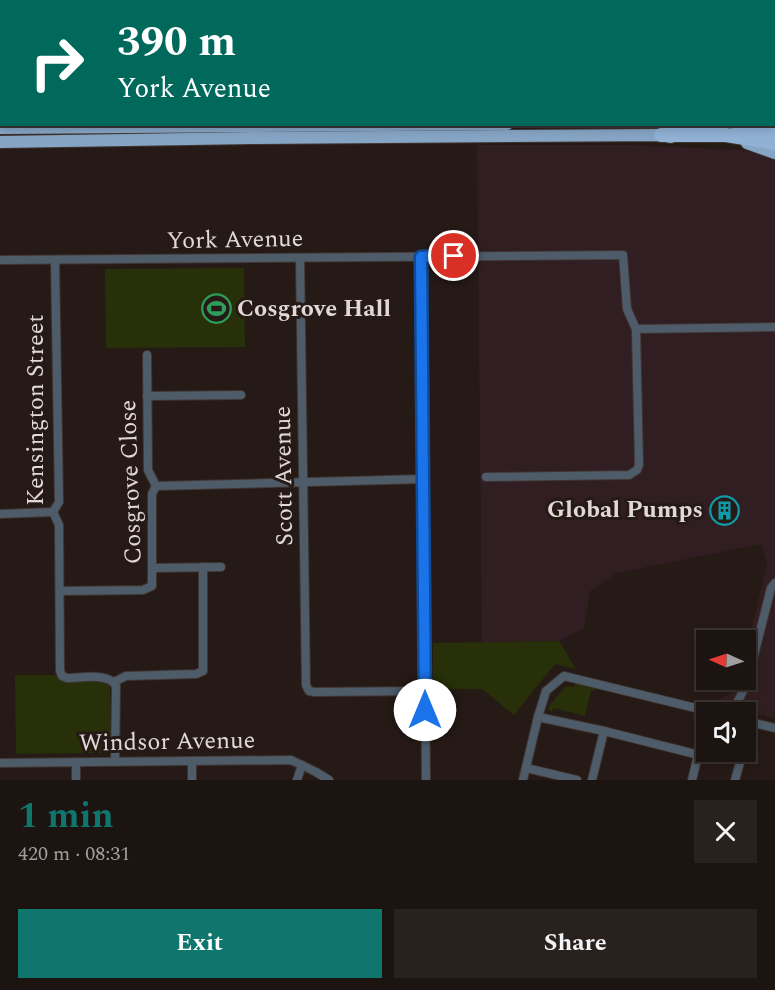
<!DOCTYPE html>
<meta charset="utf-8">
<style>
body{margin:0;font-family:Spectral,serif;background:#29211e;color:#f1f3f6;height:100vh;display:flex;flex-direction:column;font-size:22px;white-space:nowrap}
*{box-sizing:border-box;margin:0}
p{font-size:20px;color:#a09e9f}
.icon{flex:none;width:33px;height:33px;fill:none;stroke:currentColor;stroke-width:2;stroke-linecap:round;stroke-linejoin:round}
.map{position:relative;height:780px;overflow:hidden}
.drawer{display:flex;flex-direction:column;background:#1c1410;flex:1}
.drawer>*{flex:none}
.banner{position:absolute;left:0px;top:0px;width:776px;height:126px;box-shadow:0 3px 9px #0003,0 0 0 2px #3a3330;background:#00695c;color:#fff;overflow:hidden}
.needle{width:39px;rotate:273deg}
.buttons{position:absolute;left:696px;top:630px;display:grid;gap:12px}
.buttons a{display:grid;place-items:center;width:60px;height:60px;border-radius:0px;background:#1c1410;box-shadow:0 3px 9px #0003,0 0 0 2px #3a3330;font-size:30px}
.pin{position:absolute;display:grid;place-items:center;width:51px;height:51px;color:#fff;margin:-26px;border:3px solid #fff;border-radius:50%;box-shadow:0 2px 6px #0007}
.me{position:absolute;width:66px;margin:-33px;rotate:0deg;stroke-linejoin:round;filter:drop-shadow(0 0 4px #0008)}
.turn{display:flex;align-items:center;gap:21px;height:126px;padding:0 18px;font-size:27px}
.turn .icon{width:78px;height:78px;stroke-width:2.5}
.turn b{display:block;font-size:42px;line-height:51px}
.round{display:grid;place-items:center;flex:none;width:63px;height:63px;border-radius:0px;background:#29211e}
.overview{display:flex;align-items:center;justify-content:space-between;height:102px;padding:0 18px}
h1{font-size:36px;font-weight:700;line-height:45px;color:#0f766e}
.cta{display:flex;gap:12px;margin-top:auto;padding:12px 18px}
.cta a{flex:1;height:69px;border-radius:0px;background:#0f766e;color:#fff;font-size:24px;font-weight:700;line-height:69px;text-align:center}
.cta a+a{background:#29211e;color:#f1f3f6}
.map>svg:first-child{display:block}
.commercial{fill:#311e23}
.green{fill:#273008}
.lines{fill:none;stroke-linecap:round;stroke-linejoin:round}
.minor-casing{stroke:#403531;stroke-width:10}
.trunk-casing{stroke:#403531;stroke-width:14}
.motorway-casing{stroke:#403531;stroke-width:16}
.minor{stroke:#4e5b69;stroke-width:8}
.trunk{stroke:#86a5c4;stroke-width:12}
.motorway{stroke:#90b1d4;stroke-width:14}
.route-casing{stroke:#114b97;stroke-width:15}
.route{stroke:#1a73e8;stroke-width:10}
.labels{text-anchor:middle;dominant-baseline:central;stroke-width:6;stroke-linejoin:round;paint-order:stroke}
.street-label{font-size:24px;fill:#e1d9d6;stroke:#261a16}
.poi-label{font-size:24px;font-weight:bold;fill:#e1d9d6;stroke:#261a16;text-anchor:start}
</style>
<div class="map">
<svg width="775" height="780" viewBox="0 0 775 780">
<rect width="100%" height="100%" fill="#261a16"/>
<path class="commercial" d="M477,145h155l122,6 21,8v559l-62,-15 23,-14 3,-9h7v-28l21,-88 -6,-20 -144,29 -27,18 -6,37 -25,13 -77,1z"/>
<g class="green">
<path d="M244,268l1,79 -139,1 -1,-79z"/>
<path d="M559,641l17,28 -21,-5 -41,51 -32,-26h-49v-46z"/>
<path d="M15,675h42l7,6h38l6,3 2,6 1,63 -95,1z"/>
<path d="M576,682l19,5 -1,4 -3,-1 -6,26 -32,-8 -1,3 -4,-1 1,-4 17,-20 8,1z"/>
</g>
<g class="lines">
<defs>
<g id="minor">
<path d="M92,0v2"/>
<path d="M253,0v2"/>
<path d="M415,0v2"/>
<path d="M535,0v2"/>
<path d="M655,2v-2"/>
<path d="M0,8h2"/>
<path d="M421,257l5,523"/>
<path d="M300,259l6,426 3,6 6,1 110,-1"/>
<path d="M0,260l623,-5 4,54 9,20 3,136 -2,5 -8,5 -143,2"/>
<path d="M636,329l139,-2"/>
<path d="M147,355l1,115 8,16"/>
<path d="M147,396l94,-1"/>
<path d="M156,486l267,-7"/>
<path d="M53,512l6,13 1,146 2,5 5,2c14,0 42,-6 49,8l-1,76"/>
<path d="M53,512l6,-10 -4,-242"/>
<path d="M0,514l53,-2"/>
<path d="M153,568l68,-1"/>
<path d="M60,591l83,-1 9,-4v-92l4,-8"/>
<path d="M114,682l12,-6 70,-2 7,-3v-104"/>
<path d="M735,712l2,-9 10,-20 24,-95 4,-5"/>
<path d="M538,717l66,14"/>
<path d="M746,721l29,7"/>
<path d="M746,740l4,-18"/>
<path d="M192,761v19"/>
<path d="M0,763l291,-3 25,12 13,8"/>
<path d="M76,763v17"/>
<path d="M526,768l51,12"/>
<path d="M297,780l5,-15"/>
<path d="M523,780l15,-63 8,-26 18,-15 148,36"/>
<path d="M592,780l12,-49 95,24"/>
<path d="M692,780l14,-57"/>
<path d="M735,780l8,-28"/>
</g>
<g id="trunk">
<path d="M774,120h1"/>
<path d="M0,128l507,-4"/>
<path d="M0,142l252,-4 409,-3 10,2"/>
<path d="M747,143l28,10"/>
</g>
<g id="motorway">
<path d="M736,124l39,7"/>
<path d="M661,135h65l49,8"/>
</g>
</defs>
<use href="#minor" class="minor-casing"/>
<use href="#trunk" class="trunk-casing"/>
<use href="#motorway" class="motorway-casing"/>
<use href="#minor" class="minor"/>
<use href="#trunk" class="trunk"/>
<use href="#motorway" class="motorway"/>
</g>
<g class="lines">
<defs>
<path id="route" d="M425,710l-4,-453 33,-1"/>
</defs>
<use href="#route" class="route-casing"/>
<use href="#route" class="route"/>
</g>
<defs>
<symbol id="stadium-ring" viewBox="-11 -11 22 22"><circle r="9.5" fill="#261a16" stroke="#2e9e5b" stroke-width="1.5"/><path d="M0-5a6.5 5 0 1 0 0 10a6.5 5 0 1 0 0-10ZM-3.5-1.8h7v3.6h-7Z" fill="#2e9e5b"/></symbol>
<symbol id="building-ring" viewBox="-11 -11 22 22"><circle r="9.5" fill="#261a16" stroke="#0f9aa8" stroke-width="1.5"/><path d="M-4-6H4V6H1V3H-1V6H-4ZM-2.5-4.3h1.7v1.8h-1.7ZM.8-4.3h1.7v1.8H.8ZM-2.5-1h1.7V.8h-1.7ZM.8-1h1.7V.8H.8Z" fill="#0f9aa8"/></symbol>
</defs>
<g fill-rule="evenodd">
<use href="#stadium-ring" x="200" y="292" width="33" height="33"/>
<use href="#building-ring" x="708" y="494" width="33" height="33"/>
</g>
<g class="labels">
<g class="street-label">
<text transform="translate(235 240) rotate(-1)">York Avenue</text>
<text transform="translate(36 410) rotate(-90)">Kensington Street</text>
<text transform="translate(284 476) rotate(-91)">Scott Avenue</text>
<text transform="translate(131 482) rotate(-92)">Cosgrove Close</text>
<text transform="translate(167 742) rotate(-1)">Windsor Avenue</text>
</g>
<g class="poi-label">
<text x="237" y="309">Cosgrove Hall</text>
<text x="703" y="510" text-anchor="end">Global Pumps</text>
</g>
</g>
</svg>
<div class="buttons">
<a><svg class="needle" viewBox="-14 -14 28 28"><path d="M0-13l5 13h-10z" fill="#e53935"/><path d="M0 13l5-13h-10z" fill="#a09e9f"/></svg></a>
<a><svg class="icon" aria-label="sound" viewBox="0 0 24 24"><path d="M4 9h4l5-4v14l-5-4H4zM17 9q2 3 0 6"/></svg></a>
</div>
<div class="pin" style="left:454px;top:256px;background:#d93025"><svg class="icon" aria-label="arrive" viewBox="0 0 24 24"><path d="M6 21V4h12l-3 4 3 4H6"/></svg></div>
<svg class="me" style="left:425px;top:710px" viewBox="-20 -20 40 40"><circle r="19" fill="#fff"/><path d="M0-13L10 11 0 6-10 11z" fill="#1a73e8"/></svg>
<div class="banner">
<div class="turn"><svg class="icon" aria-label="right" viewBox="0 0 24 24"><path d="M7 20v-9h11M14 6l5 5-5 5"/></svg><div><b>390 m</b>York Avenue</div></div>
</div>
</div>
<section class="drawer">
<div class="overview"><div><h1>1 min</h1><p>420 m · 08:31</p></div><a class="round"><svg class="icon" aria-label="close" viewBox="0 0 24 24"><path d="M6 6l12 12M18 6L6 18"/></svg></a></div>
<div class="cta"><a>Exit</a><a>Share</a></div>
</section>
